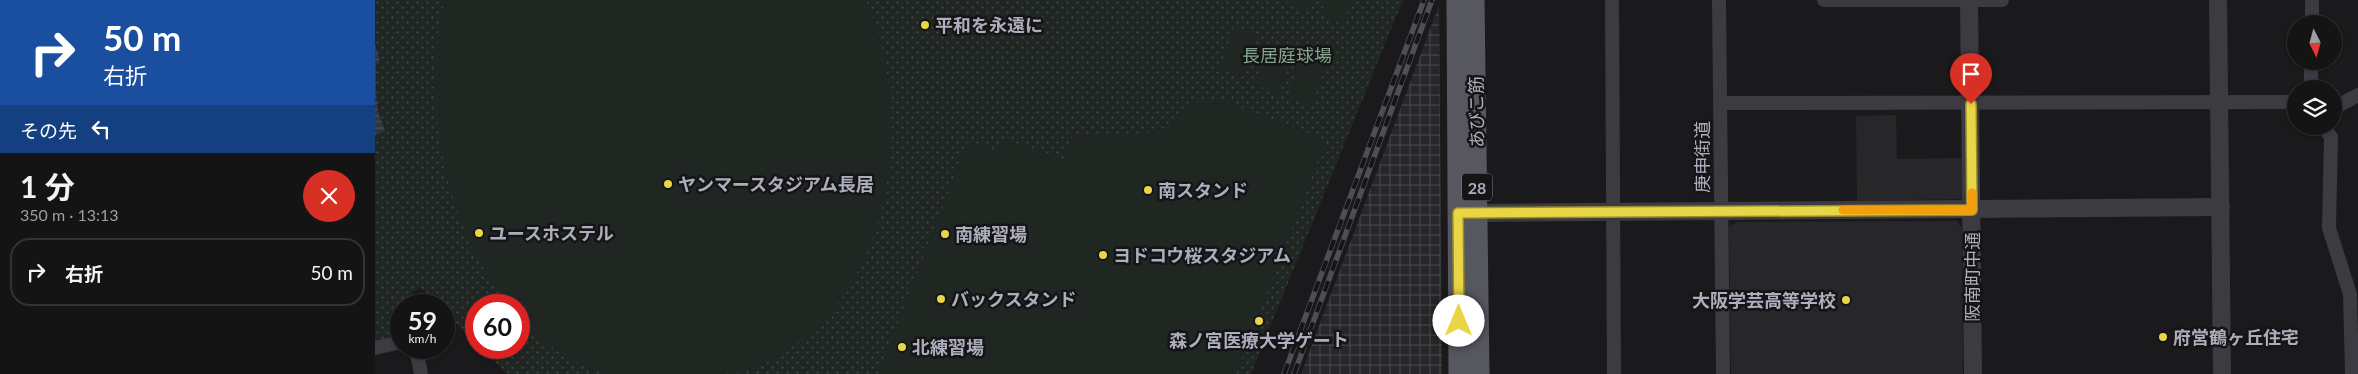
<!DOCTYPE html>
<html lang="ja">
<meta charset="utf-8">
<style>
body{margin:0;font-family:Lato,"Noto Sans JP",sans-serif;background:#1d1d1e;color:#f1f3f6;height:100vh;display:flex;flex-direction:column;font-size:19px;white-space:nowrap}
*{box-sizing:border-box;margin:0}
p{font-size:16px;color:#9d9ea0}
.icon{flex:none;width:28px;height:28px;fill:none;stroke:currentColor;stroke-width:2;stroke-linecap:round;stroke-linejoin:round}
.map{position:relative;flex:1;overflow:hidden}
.details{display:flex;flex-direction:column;background:#141415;width:375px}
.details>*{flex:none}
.top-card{background:#1a4fa0;color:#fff;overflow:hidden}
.needle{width:32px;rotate:174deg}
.buttons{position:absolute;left:1912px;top:15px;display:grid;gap:10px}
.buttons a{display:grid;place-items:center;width:55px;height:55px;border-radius:50%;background:#141415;box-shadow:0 1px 4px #0004,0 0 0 1px #333334;font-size:25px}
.speed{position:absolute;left:15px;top:294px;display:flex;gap:10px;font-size:25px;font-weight:700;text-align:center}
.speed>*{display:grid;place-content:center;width:65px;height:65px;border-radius:50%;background:#141415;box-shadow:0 1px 4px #0004,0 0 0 1px #333334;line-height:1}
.speed small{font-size:12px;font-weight:400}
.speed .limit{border:8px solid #d22;background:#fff;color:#111}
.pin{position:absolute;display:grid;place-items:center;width:42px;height:42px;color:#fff;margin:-51px -21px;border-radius:50% 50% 50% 0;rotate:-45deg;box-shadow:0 0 5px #0007}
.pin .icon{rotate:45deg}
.me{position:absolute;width:55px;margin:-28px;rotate:0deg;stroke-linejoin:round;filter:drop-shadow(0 0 4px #0008)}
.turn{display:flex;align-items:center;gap:18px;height:105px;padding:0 20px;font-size:22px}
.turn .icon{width:65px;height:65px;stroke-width:2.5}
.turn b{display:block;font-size:35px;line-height:42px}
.then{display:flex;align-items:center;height:48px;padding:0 20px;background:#0003;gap:10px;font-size:19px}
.round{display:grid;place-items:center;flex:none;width:52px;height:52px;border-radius:26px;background:#1d1d1e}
.head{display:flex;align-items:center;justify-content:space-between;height:85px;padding:0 20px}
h1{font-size:30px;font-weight:700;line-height:38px}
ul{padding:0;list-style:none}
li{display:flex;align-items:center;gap:15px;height:68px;margin:0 10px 8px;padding:0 10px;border:2px solid #333334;border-radius:20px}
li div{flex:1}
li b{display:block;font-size:19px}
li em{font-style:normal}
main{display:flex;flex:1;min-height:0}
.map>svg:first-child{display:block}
.built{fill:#272629}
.industrial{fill:url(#industrial-grid)}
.park{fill:url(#park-dots)}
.pitch{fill:#202723}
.water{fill:url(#water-rules)}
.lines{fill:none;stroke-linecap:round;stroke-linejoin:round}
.minor{stroke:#3b3b41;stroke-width:14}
.tertiary{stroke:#3b3b41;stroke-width:18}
.primary{stroke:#575760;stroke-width:21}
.rail-casing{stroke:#4e4e56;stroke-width:5.5}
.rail{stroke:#151517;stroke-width:4;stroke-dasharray:11;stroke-linecap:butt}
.route-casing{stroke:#978b2e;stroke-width:12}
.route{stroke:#e8d646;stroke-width:9}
.slow{stroke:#f59e0b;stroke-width:9}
.poi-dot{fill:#e8d646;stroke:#151517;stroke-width:2}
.labels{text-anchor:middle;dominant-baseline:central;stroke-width:5;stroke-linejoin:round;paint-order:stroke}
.shield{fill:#151517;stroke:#7f808a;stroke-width:1}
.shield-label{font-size:16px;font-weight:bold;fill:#adaebb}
.poi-label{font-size:18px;font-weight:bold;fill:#adaebb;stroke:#151517;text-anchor:start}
.park-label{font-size:18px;fill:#86a48e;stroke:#151517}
.street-label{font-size:18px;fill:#adaebb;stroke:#151517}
</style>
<main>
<section class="details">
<div class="top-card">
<div class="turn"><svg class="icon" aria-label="right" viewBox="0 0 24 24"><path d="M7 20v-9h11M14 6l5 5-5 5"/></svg><div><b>50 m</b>右折</div></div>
<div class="then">その先<svg class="icon" aria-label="left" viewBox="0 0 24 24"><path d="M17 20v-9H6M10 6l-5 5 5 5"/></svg></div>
</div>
<div class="head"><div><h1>1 分</h1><p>350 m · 13:13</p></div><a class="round" style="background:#d93025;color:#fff"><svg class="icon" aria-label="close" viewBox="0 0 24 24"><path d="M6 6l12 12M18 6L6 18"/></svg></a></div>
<ul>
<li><svg class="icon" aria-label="right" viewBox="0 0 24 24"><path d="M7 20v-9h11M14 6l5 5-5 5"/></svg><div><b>右折</b></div><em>50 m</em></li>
</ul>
</section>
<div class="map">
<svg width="1983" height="374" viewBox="0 0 1983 374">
<defs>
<pattern id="industrial-grid" width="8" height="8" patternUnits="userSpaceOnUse" patternTransform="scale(1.25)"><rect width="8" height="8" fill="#272629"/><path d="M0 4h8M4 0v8" fill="none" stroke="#444346"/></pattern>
<pattern id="park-dots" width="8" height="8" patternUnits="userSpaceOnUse" patternTransform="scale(1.25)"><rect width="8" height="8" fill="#202723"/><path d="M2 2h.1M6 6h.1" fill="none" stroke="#3e4441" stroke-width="1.8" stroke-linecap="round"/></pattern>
<pattern id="water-rules" width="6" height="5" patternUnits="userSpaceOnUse" patternTransform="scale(1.25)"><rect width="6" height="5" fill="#303540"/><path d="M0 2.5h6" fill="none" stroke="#4b505a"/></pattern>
</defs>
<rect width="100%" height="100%" fill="#1a1a1c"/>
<g class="built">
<path d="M1521,115l1,44 66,-1v41l-106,2 -1,-85z"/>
<path d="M1581,221l6,6 1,147h-232l-2,-147 8,-5z"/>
</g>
<path class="industrial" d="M1064,5l3,369h-141z"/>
<path class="park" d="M0,0h1028l-152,374h-743l-27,-26h38v-43h-43v38l-32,-32v-6h-6l-18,-18 -24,20 5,8v21l-26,5z"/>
<g class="pitch">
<path d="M70,0h421c47,107 31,267 -66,341 -18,13 -38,26 -60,32 -17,1 -56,1 -76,1 -18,0 -39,0 -56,0 -31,-6 -69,-34 -89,-56v-13h-11c-14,-21 -29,-42 -40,-66 -31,-72 -43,-162 -23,-239z"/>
<path d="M913,0h26l-4,12 -23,-8z"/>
<path d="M951,0h26l-9,24 -22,-9z"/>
<path d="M859,26l23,8 -14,42 -23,-8z"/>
<path d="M895,44l23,8 -14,42 -23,-9z"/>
<path d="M928,55l23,8 -14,42 -24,-8z"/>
<path d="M850,101l101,39 -90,234h-358l90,-232 32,10 5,-12 59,19 9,-23 86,-4 39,-30z"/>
</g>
<path class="water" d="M0,45l5,16 -4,1v33l2,17 7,19 -10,4z"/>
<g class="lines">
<g class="minor">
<path d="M1237,0l2,374"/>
<path d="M1344,0l4,374"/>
<path d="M1449,0h178"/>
<path d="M1937,24v-24"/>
<path d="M1936,89v-28"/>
<path d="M1346,103l575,-1"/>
<path d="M1959,108l24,-13"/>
<path d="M1948,126l8,11 -2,91 21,66 2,80"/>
<path d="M0,348l26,-6"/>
<path d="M41,348l5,26"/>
</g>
<g class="tertiary">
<path d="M1594,0l4,374"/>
<path d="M1843,0l4,374"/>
<path d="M1089,213l757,-6"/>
</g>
<g class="primary">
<path d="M1082,0l2,374"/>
<path d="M1099,0l5,374"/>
</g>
<defs>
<g id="rail">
<path d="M909,374l140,-374"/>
<path d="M919,374l138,-374"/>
</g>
</defs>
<use href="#rail" class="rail-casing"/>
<use href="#rail" class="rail"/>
</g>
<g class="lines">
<defs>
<path id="route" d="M1084,321l-1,-108 514,-3 -1,-106"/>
</defs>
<use href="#route" class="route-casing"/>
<use href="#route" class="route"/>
<path class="slow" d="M1468,210h129v-17"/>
</g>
<g class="poi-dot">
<circle cx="550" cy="25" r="5"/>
<circle cx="293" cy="184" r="5"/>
<circle cx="773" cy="190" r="5"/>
<circle cx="104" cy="233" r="5"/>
<circle cx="570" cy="234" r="5"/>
<circle cx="728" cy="255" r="5"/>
<circle cx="566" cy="299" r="5"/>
<circle cx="1471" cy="300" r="5"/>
<circle cx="884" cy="321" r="5"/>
<circle cx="1788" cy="337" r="5"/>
<circle cx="527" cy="347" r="5"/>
</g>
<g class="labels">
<rect class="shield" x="1087" y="173.5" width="30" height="27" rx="4"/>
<g class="shield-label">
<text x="1102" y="187">28</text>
</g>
<g class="poi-label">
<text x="560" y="25">平和を永遠に</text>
<text x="303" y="184">ヤンマースタジアム長居</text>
<text x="783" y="190">南スタンド</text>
<text x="114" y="233">ユースホステル</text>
<text x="580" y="234">南練習場</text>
<text x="738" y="255">ヨドコウ桜スタジアム</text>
<text x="576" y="299">バックスタンド</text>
<text x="1461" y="300" text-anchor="end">大阪学芸高等学校</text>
<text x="1798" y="337">府営鶴ヶ丘住宅</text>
<text x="884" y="340" text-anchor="middle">森ノ宮医療大学ゲート</text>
<text x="537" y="347">北練習場</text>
</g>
<g class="park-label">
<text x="912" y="55">長居庭球場</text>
</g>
<g class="street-label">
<text transform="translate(1101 112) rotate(-91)">あびこ筋</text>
<text transform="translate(1327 157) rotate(-90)">庚申街道</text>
<text transform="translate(1597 277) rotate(-90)">阪南町中通</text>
</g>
</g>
</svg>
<div class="buttons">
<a><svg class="needle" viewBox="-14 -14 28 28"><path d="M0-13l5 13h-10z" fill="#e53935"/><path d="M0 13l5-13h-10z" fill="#9d9ea0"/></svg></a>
<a><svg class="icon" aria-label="layers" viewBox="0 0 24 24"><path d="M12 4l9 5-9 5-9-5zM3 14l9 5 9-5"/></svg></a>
</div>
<div class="speed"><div>59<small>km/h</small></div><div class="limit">60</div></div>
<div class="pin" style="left:1596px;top:104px;background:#d93025"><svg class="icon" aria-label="arrive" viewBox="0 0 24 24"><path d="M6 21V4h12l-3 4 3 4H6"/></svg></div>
<svg class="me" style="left:1084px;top:321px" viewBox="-20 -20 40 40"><circle r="19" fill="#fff"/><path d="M0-13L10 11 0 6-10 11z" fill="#e8d646"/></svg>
</div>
</main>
